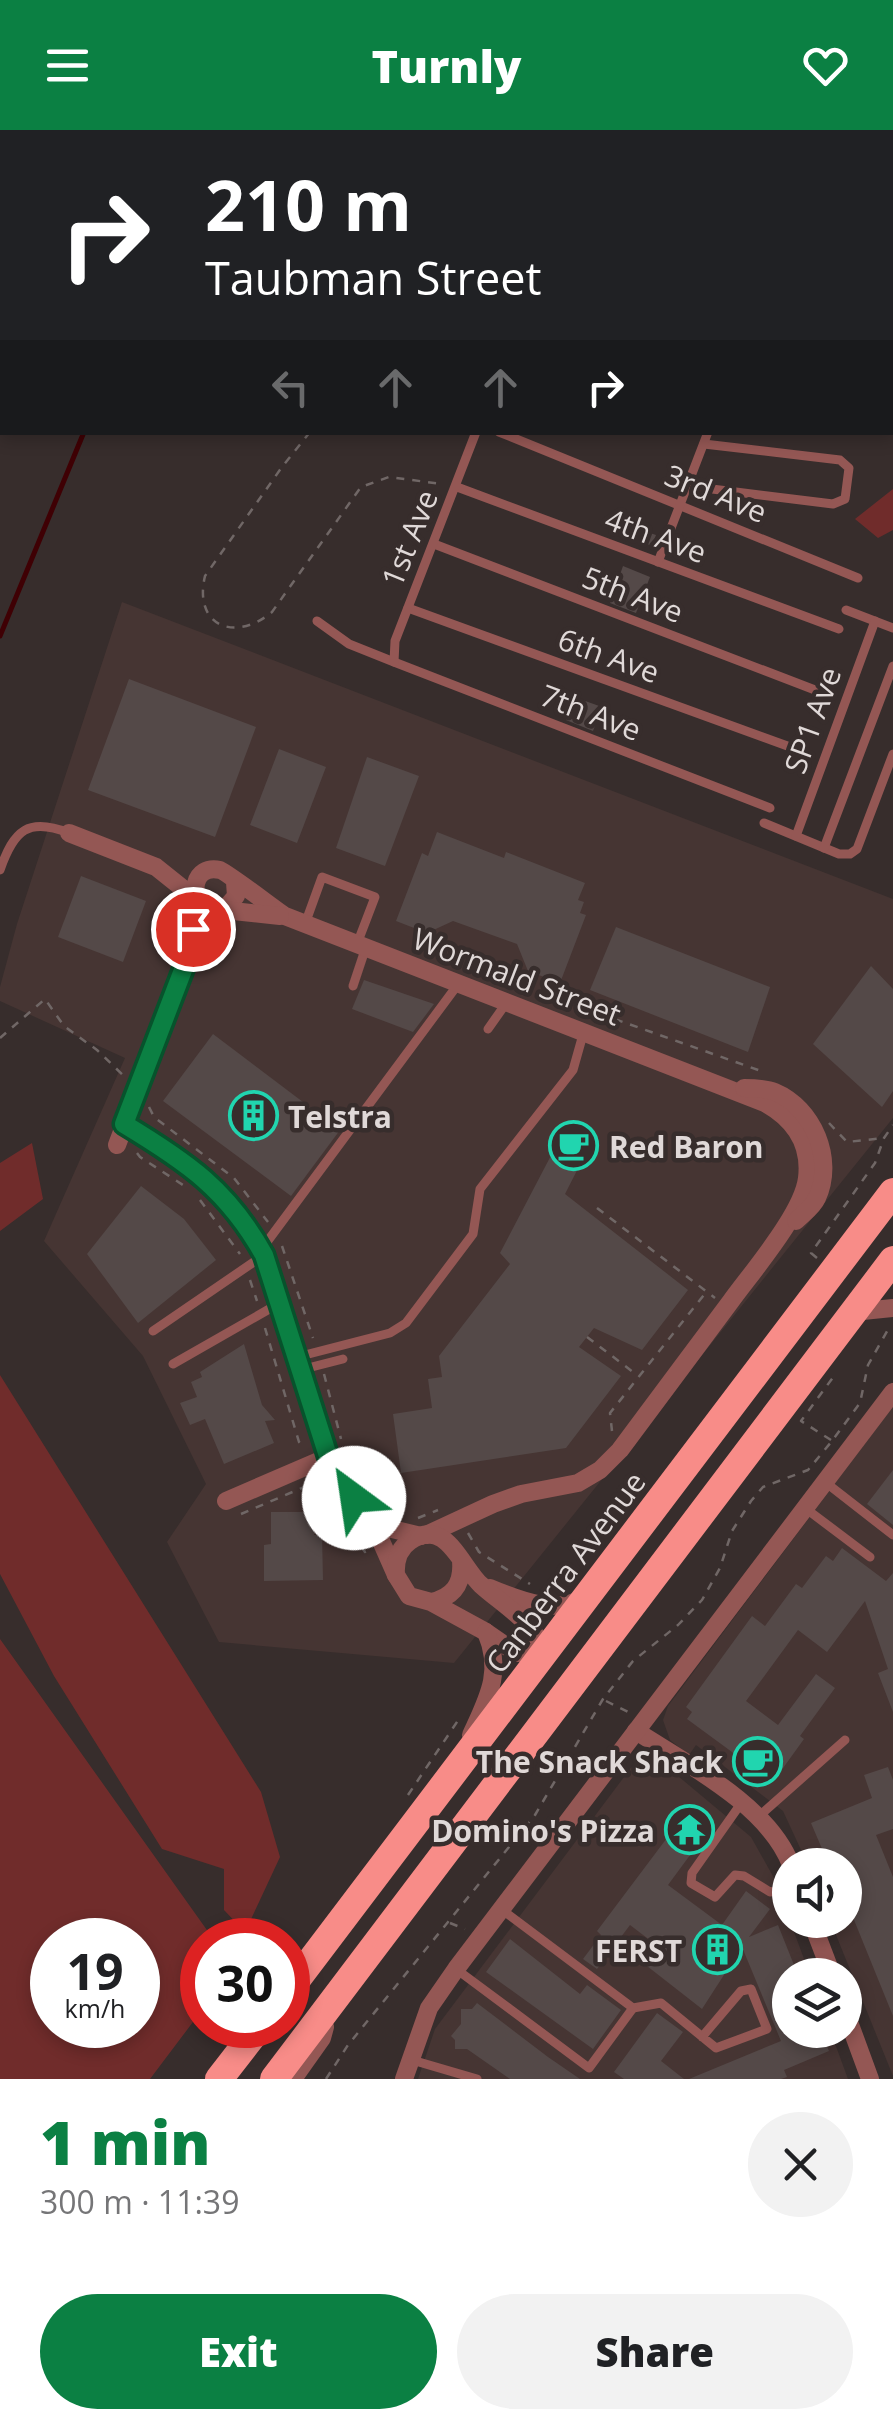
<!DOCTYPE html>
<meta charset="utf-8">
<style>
body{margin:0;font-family:"Open Sans",sans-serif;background:#f2f2f2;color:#202124;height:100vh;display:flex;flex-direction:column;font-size:38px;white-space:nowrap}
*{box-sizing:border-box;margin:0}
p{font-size:32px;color:#757577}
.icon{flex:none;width:55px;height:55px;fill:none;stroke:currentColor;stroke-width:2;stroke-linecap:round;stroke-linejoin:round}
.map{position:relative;height:1949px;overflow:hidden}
.drawer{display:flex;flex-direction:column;background:#fff;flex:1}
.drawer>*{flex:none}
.banner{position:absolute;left:0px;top:0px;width:895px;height:305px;box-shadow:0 5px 15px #0003;background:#202124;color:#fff;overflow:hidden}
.buttons{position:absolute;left:772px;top:1718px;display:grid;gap:20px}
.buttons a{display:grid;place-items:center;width:90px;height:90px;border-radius:50%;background:#fff;box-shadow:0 5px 15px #0003;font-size:50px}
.speed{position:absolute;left:30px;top:1788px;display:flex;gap:20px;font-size:50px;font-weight:700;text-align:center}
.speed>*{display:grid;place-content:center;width:130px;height:130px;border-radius:50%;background:#fff;box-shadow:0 5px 15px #0003;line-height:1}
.speed small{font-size:25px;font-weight:400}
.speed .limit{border:15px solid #d22;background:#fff;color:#111}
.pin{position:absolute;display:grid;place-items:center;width:85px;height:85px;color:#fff;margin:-42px;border:5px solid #fff;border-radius:50%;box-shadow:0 2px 10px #0007}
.me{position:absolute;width:110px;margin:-55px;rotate:329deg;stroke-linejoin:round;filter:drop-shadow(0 0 8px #0008)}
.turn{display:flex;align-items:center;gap:35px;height:210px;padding:0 40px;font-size:45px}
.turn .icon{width:130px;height:130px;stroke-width:2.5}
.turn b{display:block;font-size:70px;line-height:85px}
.lanes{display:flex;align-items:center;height:95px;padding:0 40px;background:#0003;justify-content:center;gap:50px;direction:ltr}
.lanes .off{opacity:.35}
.round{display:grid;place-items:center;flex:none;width:105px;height:105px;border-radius:52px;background:#f2f2f2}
.headline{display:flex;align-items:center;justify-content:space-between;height:170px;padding:0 40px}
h1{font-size:60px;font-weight:800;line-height:75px;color:#0b8043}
.action{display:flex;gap:20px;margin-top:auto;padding:20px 40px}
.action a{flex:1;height:115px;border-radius:60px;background:#0b8043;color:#fff;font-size:40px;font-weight:800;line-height:115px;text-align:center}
.action a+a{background:#f2f2f2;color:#202124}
header{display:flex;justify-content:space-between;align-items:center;height:130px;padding:0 40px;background:#0b8043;color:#fff;font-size:45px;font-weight:800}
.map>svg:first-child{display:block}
.built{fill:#463533}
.green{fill:#702c2b;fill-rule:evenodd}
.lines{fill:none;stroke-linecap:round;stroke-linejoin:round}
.stream{stroke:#3f0004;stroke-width:5}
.building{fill:#544948}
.path{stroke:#706766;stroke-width:2.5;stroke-dasharray:8 8;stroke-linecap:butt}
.service{stroke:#945754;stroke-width:9}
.minor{stroke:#945754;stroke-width:18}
.trunk{stroke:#f88c88;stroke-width:28}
.motorway{stroke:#fa9f9a;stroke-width:30}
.route-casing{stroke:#07532c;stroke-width:25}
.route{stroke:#0b8043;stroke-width:18}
.labels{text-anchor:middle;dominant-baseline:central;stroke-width:9;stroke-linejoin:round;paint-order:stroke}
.street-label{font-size:30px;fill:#e0d9d8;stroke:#372d2c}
.poi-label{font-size:30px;font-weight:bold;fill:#e0d9d8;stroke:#372d2c;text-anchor:end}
</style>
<header><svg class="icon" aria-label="menu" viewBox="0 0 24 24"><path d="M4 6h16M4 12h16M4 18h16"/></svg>Turnly<svg class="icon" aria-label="heart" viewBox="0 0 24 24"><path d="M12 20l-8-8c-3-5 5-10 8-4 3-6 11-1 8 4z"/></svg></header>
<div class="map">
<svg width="893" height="1949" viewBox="0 0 893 1949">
<rect width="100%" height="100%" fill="#372d2c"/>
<g class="built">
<path d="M122,472l771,297v219l-439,545 -235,-21 -52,-100 39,-58 -63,-128 -99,-115 81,-183 -125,-57v-14l17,-63z"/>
<path d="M893,1276v670l-63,-156h15v-55h-37l-25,-54 -87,-66 -7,10 -19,-15 -7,-20 5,-14z"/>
<path d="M636,1631l30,5 85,71 23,41 36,97h-20v55h40l18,49h-430l17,-50z"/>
</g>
<g class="green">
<path d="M893,359v41l-15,8 -23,-19z"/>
<path d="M32,1013l11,56 -43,32v-68z"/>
<path d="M0,1245l261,417 19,65 -35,75 -21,-22v-41l-62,-20 -108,-173 -54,-102z"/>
<path d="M0,1509l214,301h-12v70l-52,69h-150zM138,1810v85h-86v-85z"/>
</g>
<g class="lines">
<g class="stream">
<path d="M206,2v-2"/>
<path d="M0,506l84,-204"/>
</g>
</g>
<g class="building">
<path d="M635,398l21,7 -4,11 -21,-8z"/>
<path d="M623,436l27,11 -14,36 -26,-10z"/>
<path d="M129,549l127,48 -41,110 -127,-47z"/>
<path d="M574,567l28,10 -9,24 -27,-11z"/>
<path d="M279,619l47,18 -29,76 -47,-18z"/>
<path d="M367,627l52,19 -34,90 -49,-18z"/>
<path d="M437,702l67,26 2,-6 79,31 -7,17 6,2 -4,11 6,2 -26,68 -32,-12 -11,-27 -64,-23 -26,12 -31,-12 26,-68 6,3z"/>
<path d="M81,746l65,25 -23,61 -65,-25z"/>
<path d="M616,797l154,60 -22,65 -158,-62z"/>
<path d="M871,836l22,23v102l-11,16 -69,-63z"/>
<path d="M364,850l70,24 -21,28 -61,-23z"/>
<path d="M213,904l127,96 -49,66 -128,-95z"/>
<path d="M568,993l26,14 -29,57 123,96 -46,60 -48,-22 -15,19 42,29 -55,72 -165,25 -8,-59 39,-6 -4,-29 14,-2 -3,-21 71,-92 -10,-11z"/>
<path d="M141,1056l43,33 32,41 -78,63 -51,-69z"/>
<path d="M244,1214l18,61 13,15 -10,1 9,22 -50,21 -19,-45 -15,6 -10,-22 17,-6 -6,-15 11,-5 -2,-5z"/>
<path d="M893,1340v55l-26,-21z"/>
<path d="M271,1382h34v7h9v16h8l1,45 -59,1v-36l7,-1z"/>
<path d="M842,1418l44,33 7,-8v139l-15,-39 10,-4 -23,-68 -38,51 -29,-22 -52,71 32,24 38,-51 19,14 -35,48 4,3 -31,43 -86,-63 5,-7 -6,-5 66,-91 13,10 31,-42 6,4 24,-32 7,5z"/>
<path d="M888,1637l5,13v49l-17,6 17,42v139l-41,-101 -7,2v-52h-16l-18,-42 61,-25 -8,-23z"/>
<path d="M685,1684l22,18 -39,53 54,40 24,-34 24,18 -21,28 29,-12 20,50h-8v55h30l9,21 -45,19 3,7 -6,2h-92l92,-38 -39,-94 -40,62 -64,-50 13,-18 -21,-16 -33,44 -14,-10 18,-24 -4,-4z"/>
<path d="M510,1809l70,55 7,-9 34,25 -28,39 -107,-77z"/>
<path d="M477,1873l71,54 32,22h-70l-43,-30h-12v-9l-4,-4 10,-12v-15h11z"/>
<path d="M657,1883l26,19 -22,29 23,18h-60l-10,-7z"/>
</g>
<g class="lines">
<g class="path">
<path d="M310,302l-28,35 -77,109c-12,50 30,67 67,36l89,-125 28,-10 53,7"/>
<path d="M589,888l3,-7 169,60"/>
<path d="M0,908l45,-39 19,27 33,24 29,28"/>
<path d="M149,977l5,10 80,61 34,44"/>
<path d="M829,993l18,19 37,-4"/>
<path d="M137,1023l3,4 43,28"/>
<path d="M200,1070l40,54"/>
<path d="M597,1078l118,90"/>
<path d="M282,1116l31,92"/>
<path d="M817,1128l-6,-5 64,-90 9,-25 9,-13"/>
<path d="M250,1150l7,21"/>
<path d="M265,1198l34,114 6,6"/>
<path d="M587,1207l50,38"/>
<path d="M324,1244l17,65"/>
<path d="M612,1301l-2,-18 97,-122"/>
<path d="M831,1310l-30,-19 33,-45"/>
<path d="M241,1384l75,-32 49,70 4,-2"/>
<path d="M418,1388l20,-8"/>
<path d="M468,1403l11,19 51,32"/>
<path d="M606,1571l24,12"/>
<path d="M408,1665l51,-76"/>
<path d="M450,1793l15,6"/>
<path d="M326,1949l22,-34 187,-230 68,-116 30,-38 45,-36 24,-25 18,-32 12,-37 19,-30 12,-14 45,-17 24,-29 28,-38 8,-38 22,-39"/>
</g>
<g class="service">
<path d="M892,292l1,1"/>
<path d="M499,302l359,146"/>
<path d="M688,356l145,18 12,-5 4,-31 -9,-8 -136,-16"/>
<path d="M457,357l382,142"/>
<path d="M434,414l381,146"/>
<path d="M658,432l50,-130"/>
<path d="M408,478l385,140"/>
<path d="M846,480l47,18"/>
<path d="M317,491l32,23 45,18 376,146"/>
<path d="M394,532l1,-21 81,-209"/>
<path d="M764,693l75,31h11l7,-5 36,-95"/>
<path d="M796,706l79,-215"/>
<path d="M824,718l69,-182"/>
<path d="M0,740c14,-40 28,-53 69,-37"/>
<path d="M305,794l17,-47 53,20 -18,47"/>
<path d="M353,856l13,-39"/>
<path d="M488,899l19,-27"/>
<path d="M261,1120l198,-267"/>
<path d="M153,1201l111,-76"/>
<path d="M297,1227l93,-24 16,-10 67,-89 7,-45 93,-119 11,-39"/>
<path d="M173,1234l105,-60"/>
<path d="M300,1240l43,-11"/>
<path d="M825,1352l68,53"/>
<path d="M805,1378l65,49"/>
<path d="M742,1672l-50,71 -1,10 24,14 20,-22 9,1 26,16 20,-3"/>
<path d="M758,1687l87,-77"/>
<path d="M501,1779l132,99 28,-5 55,45 51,-19 -16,-40 -10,2 -39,46"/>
<path d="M456,1839l133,99 44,-60"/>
<path d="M412,1930l65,19"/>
</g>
<g class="minor">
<path d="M69,703l87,34 40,32"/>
<path d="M235,752l1,14 -12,14 -15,1c-22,-14 -16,-47 11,-41 5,1 56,40 65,46l480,187c29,16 46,41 42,75 -4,35 -55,94 -76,123 -37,50 -74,99 -111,149l-20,20 -22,13 -57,11 -28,10 -67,31"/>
<path d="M224,780l56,6"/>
<path d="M744,958c10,0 21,0 31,4 38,16 60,67 42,106 -4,9 -14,16 -21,23"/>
<path d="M124,994c62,38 104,66 140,131l64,202 53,84 15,34"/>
<path d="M117,1015l71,-188 10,-56"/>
<path d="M853,1182l40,-4"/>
<path d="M226,1371l102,-44"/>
<path d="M367,1388l21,10 33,8"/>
<path d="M490,1458c26,11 70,29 94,8"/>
<path d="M431,1472l55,30 30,21h28c-8,-30 -41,-48 -63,-68 -20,-18 -35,-69 -71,-44 -12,8 -15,20 -14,34l13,21 22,6c22,-5 32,-18 30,-41"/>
<path d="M636,1601c51,33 133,75 155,134"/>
<path d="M471,1605c17,-37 32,-63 15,-103"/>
<path d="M811,1790l21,55"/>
<path d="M845,1881l25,68"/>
<path d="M293,1949l29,-41 3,-11"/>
<path d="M404,1949l25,-71 27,-39 437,-577"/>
</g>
<g class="trunk">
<path d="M288,1861l605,-799"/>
<path d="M219,1949l42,-54"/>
<path d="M274,1949l619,-819"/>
</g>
<g class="motorway">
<path d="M0,110h2"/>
<path d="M892,110h1"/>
<path d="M892,161h1"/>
<path d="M0,181h2"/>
</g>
</g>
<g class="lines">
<defs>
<path id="route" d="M193,799l-5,28 -64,167c63,38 104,66 140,131l64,201 26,42"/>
</defs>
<use href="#route" class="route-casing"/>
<use href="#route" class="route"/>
</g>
<defs>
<symbol id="building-ring" viewBox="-11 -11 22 22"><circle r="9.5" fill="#372d2c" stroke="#21d5af" stroke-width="1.5"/><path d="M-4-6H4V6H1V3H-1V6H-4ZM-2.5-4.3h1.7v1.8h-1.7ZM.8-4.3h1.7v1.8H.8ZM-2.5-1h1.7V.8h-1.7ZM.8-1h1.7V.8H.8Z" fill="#21d5af"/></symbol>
<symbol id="cafe-ring" viewBox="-11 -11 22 22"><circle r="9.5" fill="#372d2c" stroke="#21d5af" stroke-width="1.5"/><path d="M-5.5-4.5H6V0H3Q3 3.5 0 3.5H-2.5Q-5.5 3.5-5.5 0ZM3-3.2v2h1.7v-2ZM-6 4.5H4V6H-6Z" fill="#21d5af"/></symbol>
<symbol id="temple-ring" viewBox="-11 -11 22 22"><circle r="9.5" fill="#372d2c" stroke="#21d5af" stroke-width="1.5"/><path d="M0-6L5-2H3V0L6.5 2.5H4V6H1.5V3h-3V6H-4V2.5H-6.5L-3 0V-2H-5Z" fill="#21d5af"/></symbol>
</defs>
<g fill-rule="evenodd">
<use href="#building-ring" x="226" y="958" width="55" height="55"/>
<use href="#cafe-ring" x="546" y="988" width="55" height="55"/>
<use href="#cafe-ring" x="730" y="1604" width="55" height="55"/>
<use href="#temple-ring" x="662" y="1672" width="55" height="55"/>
<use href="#building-ring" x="690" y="1792" width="55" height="55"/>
</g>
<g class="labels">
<g class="street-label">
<text transform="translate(716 363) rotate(22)">3rd Ave</text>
<text transform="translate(656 405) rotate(20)">4th Ave</text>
<text transform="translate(409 408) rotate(-68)">1st Ave</text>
<text transform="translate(633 464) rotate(21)">5th Ave</text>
<text transform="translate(609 525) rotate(20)">6th Ave</text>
<text transform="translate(591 582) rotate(21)">7th Ave</text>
<text transform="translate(812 590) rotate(-70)">SP1 Ave</text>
<text transform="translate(517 846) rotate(21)">Wormald Street</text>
<text transform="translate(565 1442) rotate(-53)">Canberra Avenue</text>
</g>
<g class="poi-label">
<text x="288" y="986" text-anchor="start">Telstra</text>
<text x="609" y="1016" text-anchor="start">Red Baron</text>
<text x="723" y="1631">The Snack Shack</text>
<text x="655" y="1700">Domino's Pizza</text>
<text x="682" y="1820">FERST</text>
</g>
</g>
</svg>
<div class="buttons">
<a><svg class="icon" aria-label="sound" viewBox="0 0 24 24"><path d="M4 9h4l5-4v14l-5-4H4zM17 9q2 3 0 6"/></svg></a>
<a><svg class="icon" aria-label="layers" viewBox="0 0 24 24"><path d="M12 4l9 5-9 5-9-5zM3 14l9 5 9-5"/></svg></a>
</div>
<div class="speed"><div>19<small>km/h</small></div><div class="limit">30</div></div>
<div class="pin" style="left:193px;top:799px;background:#d93025"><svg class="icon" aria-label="arrive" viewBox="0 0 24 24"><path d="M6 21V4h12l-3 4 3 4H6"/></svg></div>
<svg class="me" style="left:354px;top:1368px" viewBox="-20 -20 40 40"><circle r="19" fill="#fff"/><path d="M0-13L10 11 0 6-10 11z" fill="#0b8043"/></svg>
<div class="banner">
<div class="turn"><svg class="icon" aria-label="right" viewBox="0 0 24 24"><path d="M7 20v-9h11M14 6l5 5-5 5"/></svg><div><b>210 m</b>Taubman Street</div></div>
<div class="lanes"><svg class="icon off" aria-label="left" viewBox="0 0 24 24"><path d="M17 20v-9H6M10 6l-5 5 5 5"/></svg><svg class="icon off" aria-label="ahead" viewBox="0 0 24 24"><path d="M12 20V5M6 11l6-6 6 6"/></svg><svg class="icon off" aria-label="ahead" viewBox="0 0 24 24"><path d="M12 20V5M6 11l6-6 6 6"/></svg><svg class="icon" aria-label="right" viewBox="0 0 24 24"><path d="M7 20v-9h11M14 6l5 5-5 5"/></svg></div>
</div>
</div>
<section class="drawer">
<div class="headline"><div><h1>1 min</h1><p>300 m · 11:39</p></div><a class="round"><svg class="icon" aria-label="close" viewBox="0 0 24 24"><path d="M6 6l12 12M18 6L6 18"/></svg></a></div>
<div class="action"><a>Exit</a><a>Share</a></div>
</section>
